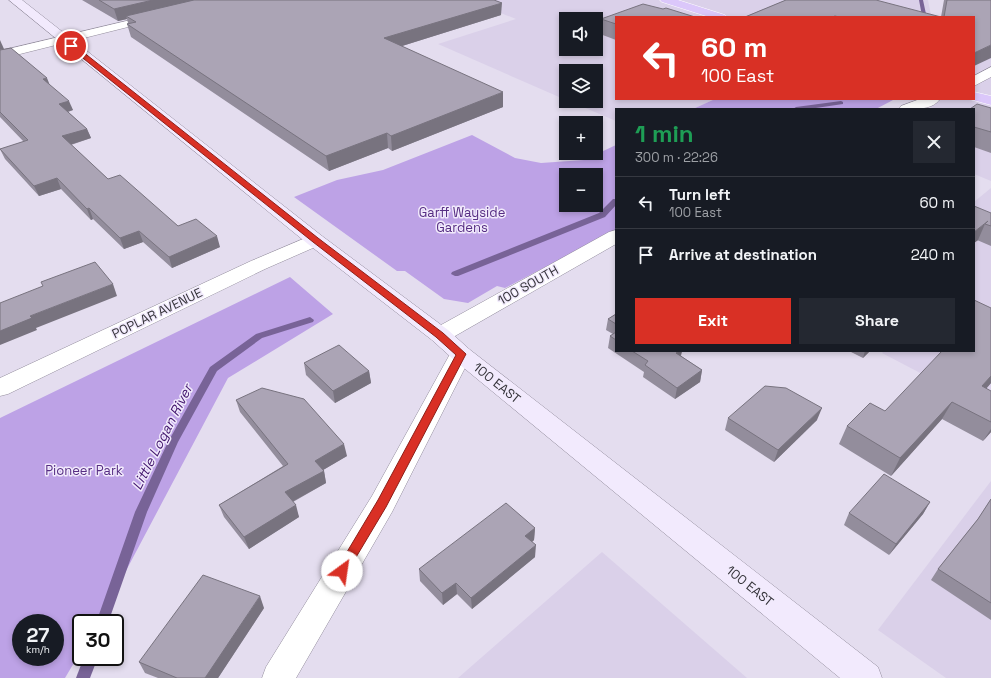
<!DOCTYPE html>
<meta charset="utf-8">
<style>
body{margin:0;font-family:"Space Grotesk",sans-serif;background:#242831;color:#f1f3f6;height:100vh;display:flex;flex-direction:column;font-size:15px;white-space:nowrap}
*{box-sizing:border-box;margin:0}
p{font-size:13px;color:#9ea1a6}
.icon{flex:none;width:22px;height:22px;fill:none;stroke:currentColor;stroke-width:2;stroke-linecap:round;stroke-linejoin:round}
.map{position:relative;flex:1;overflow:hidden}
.side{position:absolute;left:615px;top:108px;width:360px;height:244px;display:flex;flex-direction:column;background:#171b24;border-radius:0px;box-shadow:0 2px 6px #0003}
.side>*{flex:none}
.hud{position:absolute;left:615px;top:16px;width:360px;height:84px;border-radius:0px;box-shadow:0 2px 6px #0003;background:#d93025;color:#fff;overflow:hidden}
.tools{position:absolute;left:559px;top:12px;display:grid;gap:8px}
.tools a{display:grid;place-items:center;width:44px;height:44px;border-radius:0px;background:#171b24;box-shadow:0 2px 6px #0003;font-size:20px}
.speed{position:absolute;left:12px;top:614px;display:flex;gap:8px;font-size:20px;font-weight:700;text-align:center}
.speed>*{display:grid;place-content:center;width:52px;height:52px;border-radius:50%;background:#171b24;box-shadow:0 2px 6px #0003;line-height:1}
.speed small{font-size:10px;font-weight:400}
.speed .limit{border:2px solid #111;border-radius:6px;background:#fff;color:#111}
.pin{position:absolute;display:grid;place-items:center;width:34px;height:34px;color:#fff;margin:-17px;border:2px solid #fff;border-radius:50%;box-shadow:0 1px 4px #0007}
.me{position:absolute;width:44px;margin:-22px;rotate:31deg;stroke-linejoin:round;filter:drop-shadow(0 0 3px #0008)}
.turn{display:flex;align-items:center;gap:14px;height:84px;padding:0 20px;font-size:18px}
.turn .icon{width:52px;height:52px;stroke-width:2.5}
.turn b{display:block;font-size:28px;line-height:34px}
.round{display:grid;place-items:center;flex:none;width:42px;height:42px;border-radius:0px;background:#242831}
.overview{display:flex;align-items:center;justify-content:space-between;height:68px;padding:0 20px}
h1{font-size:24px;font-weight:600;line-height:30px;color:#1e9e55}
.primary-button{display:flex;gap:8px;margin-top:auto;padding:8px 20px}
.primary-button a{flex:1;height:46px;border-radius:0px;background:#d93025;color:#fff;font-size:16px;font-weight:600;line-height:46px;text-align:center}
.primary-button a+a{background:#242831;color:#f1f3f6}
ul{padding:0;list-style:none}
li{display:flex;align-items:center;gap:12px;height:52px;padding:0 20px;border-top:1px solid #363941}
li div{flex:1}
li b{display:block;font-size:15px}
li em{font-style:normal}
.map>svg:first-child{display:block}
.built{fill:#dad0e9;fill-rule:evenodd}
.green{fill:#bda2e6;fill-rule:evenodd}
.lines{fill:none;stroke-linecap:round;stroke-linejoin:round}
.stream{fill:#786397;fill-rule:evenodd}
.minor-casing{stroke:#918b9b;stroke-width:1}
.secondary-casing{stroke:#918b9b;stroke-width:1}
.trunk-casing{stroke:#fff;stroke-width:1}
.minor{fill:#fff;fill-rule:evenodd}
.secondary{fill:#f2eafd;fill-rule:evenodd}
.trunk{fill:#dbc7fa;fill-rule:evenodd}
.wall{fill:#938d9c}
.shaded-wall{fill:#78737f}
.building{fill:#aba4b5;stroke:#78737f}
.route{fill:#d93025;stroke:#8d1f18}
.labels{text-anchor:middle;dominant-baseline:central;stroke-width:3;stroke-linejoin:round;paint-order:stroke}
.park-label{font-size:13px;fill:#562d83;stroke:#f1eafc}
.street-label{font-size:13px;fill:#36343b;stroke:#f1eafc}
.water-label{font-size:14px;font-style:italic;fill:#43176e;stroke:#f1eafc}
</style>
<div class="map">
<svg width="991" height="678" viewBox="0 0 991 678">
<rect width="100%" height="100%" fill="#e4ddef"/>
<g class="built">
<path d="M468,0h460l3,15 7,2h-322v82h99l-22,10h-77v12l-47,-20h27v-30h-30v29l-128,-56 78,-25zM566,19h30v30h-30z"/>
<path d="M974,27l17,5v149l-17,-7v-65h-37l-32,-10h69z"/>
<path d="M991,188v222l-109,-57 2,-2h90v-149z"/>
<path d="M991,481v197h-45l-68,-48z"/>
<path d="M602,552l145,126h-289z"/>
</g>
<g class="green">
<path d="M715,99h178v1l-17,9h-183z"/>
<path d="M472,135l43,23 26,5 43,-3 32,-15v85l-111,58 -8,-2 -29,17 -24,-4 -39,-28h-8l-103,-74 43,-17 46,-10zM566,175h30v30h-30z"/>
<path d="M290,277l43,37 -105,64 -127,240 -3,5h-17v28l-16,27h-65v-260zM21,623h34v34h-34z"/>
</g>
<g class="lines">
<g class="stream">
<path d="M919,0h4l3,14 7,3 -11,-1z"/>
<path d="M841,101l2,1v2l-34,5h-16l3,-2z"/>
<path d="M613,199h3v6l-11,12 -147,59h-3l-4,-2 1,-2 147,-59z"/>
<path d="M310,317l4,3 -1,2 -51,16 -45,33 -39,71 -31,70 -39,111h-12l39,-111 33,-70 42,-75 46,-33z"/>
<path d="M84,657h14l-8,21h-14z"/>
</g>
<defs>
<g id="minor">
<path d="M156,14l4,1 2,2 -2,2 -160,40v-8z"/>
<path d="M991,67v10l-17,9v-10z"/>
<path d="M920,99h20c-8,12 -29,10 -41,10l2,-3z"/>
<path d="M616,230v14l-168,96 -8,2 -8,-2 -3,-5 3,-5 177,-98z"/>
<path d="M315,234l7,2 2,4 -2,4 -57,25 -257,125 -8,2v-18l251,-117z"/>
<path d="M461,346l8,3 3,5 -80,158 -96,166h-34l4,-11 106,-171 78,-142 3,-5z"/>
</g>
<path id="secondary" d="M9,0h13l300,236 126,94 21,19 409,318 4,11h-42l-387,-319 -21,-19 -124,-96z"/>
<g id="trunk">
<path d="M660,0h18l47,15 2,2h-18l-47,-15z"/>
<path d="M974,92l17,4v9l-22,-6h5z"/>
</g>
</defs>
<use href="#minor" class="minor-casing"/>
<use href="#secondary" class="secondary-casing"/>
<use href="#trunk" class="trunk-casing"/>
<use href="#minor" class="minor"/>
<use href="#secondary" class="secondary"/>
<use href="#trunk" class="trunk"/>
</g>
<g class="wall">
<path d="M82,0h412l7,15 -99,31 101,61 -111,44 -4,-3 -59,23 -198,-134 -4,-13 1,-1 -1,-4 -9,2z"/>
<path d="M786,0l155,17 3,-17h47l-17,17h-229z"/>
<path d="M616,17v23l-16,-6 1,-15z"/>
<path d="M0,50l49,34 24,26 -5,2 19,17 4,9 -20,7 37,34 70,47 42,21 -48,21 -29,-26 -19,7 -31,-30 -2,1 -30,-31 -22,7 -34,-37 -5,-10 24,-7 -24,-25z"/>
<path d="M991,108v45l-17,-6v-38z"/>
<path d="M991,213v33l-14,-6h1l-4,3z"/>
<path d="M991,308v75l-5,6 5,2v41l-8,9 -41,-22 -51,57 -52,-32 8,-18 38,-15z"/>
<path d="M616,314v37h66l-1,5 21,14 -2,12 -25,17 -32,-22 1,-5 -36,-24 2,-12 3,-2 -7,-4 2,-11z"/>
<path d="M849,351h21l-7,7z"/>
<path d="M304,363l65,8 2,12 -36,20 -29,-28z"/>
<path d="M236,400l111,56 -24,14 1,1 2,12 -33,19 6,15 -50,32 -25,-32 -5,-12 64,-39 -43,-54z"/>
<path d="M728,418l89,2 -43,42 -49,-32z"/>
<path d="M991,499v121l-60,-40 7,-11 40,-50z"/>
<path d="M930,502l-7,12 -34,41 -45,-30 5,-12z"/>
<path d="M535,528l-1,12 -2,2 3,15 -63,52 -15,-15 -14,11 -23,-24 -1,-12z"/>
<path d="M264,608l-46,70h-60l-13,-5 -6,-11z"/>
</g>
<g class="shaded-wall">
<path d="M153,0h55l-82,16 1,3 -9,2 -4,-12z"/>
<path d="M502,3l-1,12 -115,36 -2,-13z"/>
<path d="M0,40l4,9 -4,1z"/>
<path d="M991,45v13l-17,8v-13z"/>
<path d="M47,78l4,10 -8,-9z"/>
<path d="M503,92v15l-111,44 -1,-15z"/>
<path d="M69,101l4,9 -10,3 -4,-9z"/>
<path d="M87,129l4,9 -25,8 -4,-10z"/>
<path d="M387,133l1,15 -59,23 -3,-15z"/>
<path d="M57,178l4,11 -22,7 -5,-10z"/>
<path d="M89,208l4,11 -2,1 -4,-11z"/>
<path d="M988,221l-3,3 -7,16 -4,3v-11z"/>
<path d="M139,231l4,11 -19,7 -4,-11z"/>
<path d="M217,236l3,11 -48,21 -3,-11z"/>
<path d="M113,284l4,12 -81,32 1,2 -37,15v-14l30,-15z"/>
<path d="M680,351h2l-3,10 -3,-8z"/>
<path d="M865,351h5l-7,7z"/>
<path d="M702,370l-2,12 -25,17 2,-11z"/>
<path d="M369,371l2,12 -36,20 -2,-12z"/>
<path d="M991,376v7l-19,21 10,-18z"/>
<path d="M952,402l-10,17 -51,57 9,-18z"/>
<path d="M822,408l-5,12 -43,42 4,-12z"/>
<path d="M991,429v3l-8,9z"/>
<path d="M344,444l3,12 -29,17 -3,-12z"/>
<path d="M324,471l2,12 -38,21 -3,-12z"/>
<path d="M930,502l-7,12 -34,41 7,-11z"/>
<path d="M296,505l3,12 -50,32 -5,-12z"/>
<path d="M535,528l-1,12 -9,8v-12z"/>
<path d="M536,545l-1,12 -63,52 -1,-11z"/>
<path d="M456,583l1,11 -14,11 -1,-12z"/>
<path d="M260,596l4,12 -46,70h-13z"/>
</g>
<g class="building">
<path d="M99,0h54l-39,9z"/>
<path d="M194,0h300l8,3 -118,35 119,54 -112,44 -4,-3 -61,23 -199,-132 9,-2 -10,-6z"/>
<path d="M786,0h90l65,17h-102l-4,-1 -3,1h-87z"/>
<path d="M947,0h44v45l-17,8v-36h-30z"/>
<path d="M643,4l20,5 3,-1 29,9h-79v7l-15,-5z"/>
<path d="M11,48l36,30 -4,1 26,22 -10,3 28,25 -25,7 46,43 12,-4 58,51 18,-7 21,17 -48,21 -30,-26 -19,7 -31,-30 -2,1 -30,-31 -23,8 -34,-37 28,-9 -28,-28v-62z"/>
<path d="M977,104l14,4v24l-17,-5v-18h-4z"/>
<path d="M974,206l17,7v13l-6,-2 3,-3 -14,11z"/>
<path d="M95,262l18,22 -83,32 2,2 -32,13v-28l43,-17 -2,-4z"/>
<path d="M974,300l17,8v68l-9,10 9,5v31l-39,-20 -52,56 -53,-32 23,-23 15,8 57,-60h32z"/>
<path d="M616,314v10l-8,-5z"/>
<path d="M616,332v8l-6,-4z"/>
<path d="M339,345l30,26 -36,20 -29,-28z"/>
<path d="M632,351h48l-4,2 26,17 -25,18 -32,-23 3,-4z"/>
<path d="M765,386l21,2 36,20 -44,42 -50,-32z"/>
<path d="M262,388l42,11 40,45 -29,17 9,10 -39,21 11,13 -52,32 -25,-32 69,-41 -52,-64z"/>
<path d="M884,474l46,28 -34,42 -47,-31z"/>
<path d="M991,499v104l-53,-34 40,-50z"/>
<path d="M506,503l29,25 -10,8 11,9 -65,53 -15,-15 -14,10 -23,-24z"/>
<path d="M203,575l57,21 -55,82h-28l-38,-16z"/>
</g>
<path class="route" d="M69,44h4l245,194 125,95 23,21 -80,153 -40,67 -4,2 -4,-2 -2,-3 2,-4 40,-67 78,-145 -20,-18 -123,-95 -244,-195z"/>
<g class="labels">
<g class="park-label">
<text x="462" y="212">Garff Wayside<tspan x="462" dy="15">Gardens</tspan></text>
<text x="84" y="470">Pioneer Park</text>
</g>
<g class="street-label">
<text transform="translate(528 285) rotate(-29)">100 SOUTH</text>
<text transform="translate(157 313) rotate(-26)">POPLAR AVENUE</text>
<text transform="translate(497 383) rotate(39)">100 EAST</text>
<text transform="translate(750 586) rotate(39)">100 EAST</text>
</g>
<g class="water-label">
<text transform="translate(162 437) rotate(-63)">Little Logan River</text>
</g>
</g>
</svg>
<div class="tools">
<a><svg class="icon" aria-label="sound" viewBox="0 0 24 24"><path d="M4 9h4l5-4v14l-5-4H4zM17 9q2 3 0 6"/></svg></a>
<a><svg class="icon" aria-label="layers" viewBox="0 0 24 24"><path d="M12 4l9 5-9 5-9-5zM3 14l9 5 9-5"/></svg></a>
<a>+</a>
<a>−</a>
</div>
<div class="speed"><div>27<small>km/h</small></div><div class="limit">30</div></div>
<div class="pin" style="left:71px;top:46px;background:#d93025"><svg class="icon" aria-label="arrive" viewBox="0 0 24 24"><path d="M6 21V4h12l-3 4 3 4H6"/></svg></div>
<svg class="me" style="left:342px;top:571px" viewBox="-20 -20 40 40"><circle r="19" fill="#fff"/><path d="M0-13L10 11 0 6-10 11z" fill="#d93025"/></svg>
<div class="hud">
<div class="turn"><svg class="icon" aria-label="left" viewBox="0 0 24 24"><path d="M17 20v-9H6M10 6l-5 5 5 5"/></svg><div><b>60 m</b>100 East</div></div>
</div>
<section class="side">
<div class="overview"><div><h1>1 min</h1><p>300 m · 22:26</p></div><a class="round"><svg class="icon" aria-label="close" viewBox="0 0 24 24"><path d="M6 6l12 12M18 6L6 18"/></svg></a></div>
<ul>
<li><svg class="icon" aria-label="left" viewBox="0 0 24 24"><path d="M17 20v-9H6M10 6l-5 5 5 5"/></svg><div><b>Turn left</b><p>100 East</p></div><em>60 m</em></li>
<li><svg class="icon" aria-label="arrive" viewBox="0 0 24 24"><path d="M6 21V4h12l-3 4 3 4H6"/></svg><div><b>Arrive at destination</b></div><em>240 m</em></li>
</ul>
<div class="primary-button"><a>Exit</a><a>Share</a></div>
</section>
</div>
